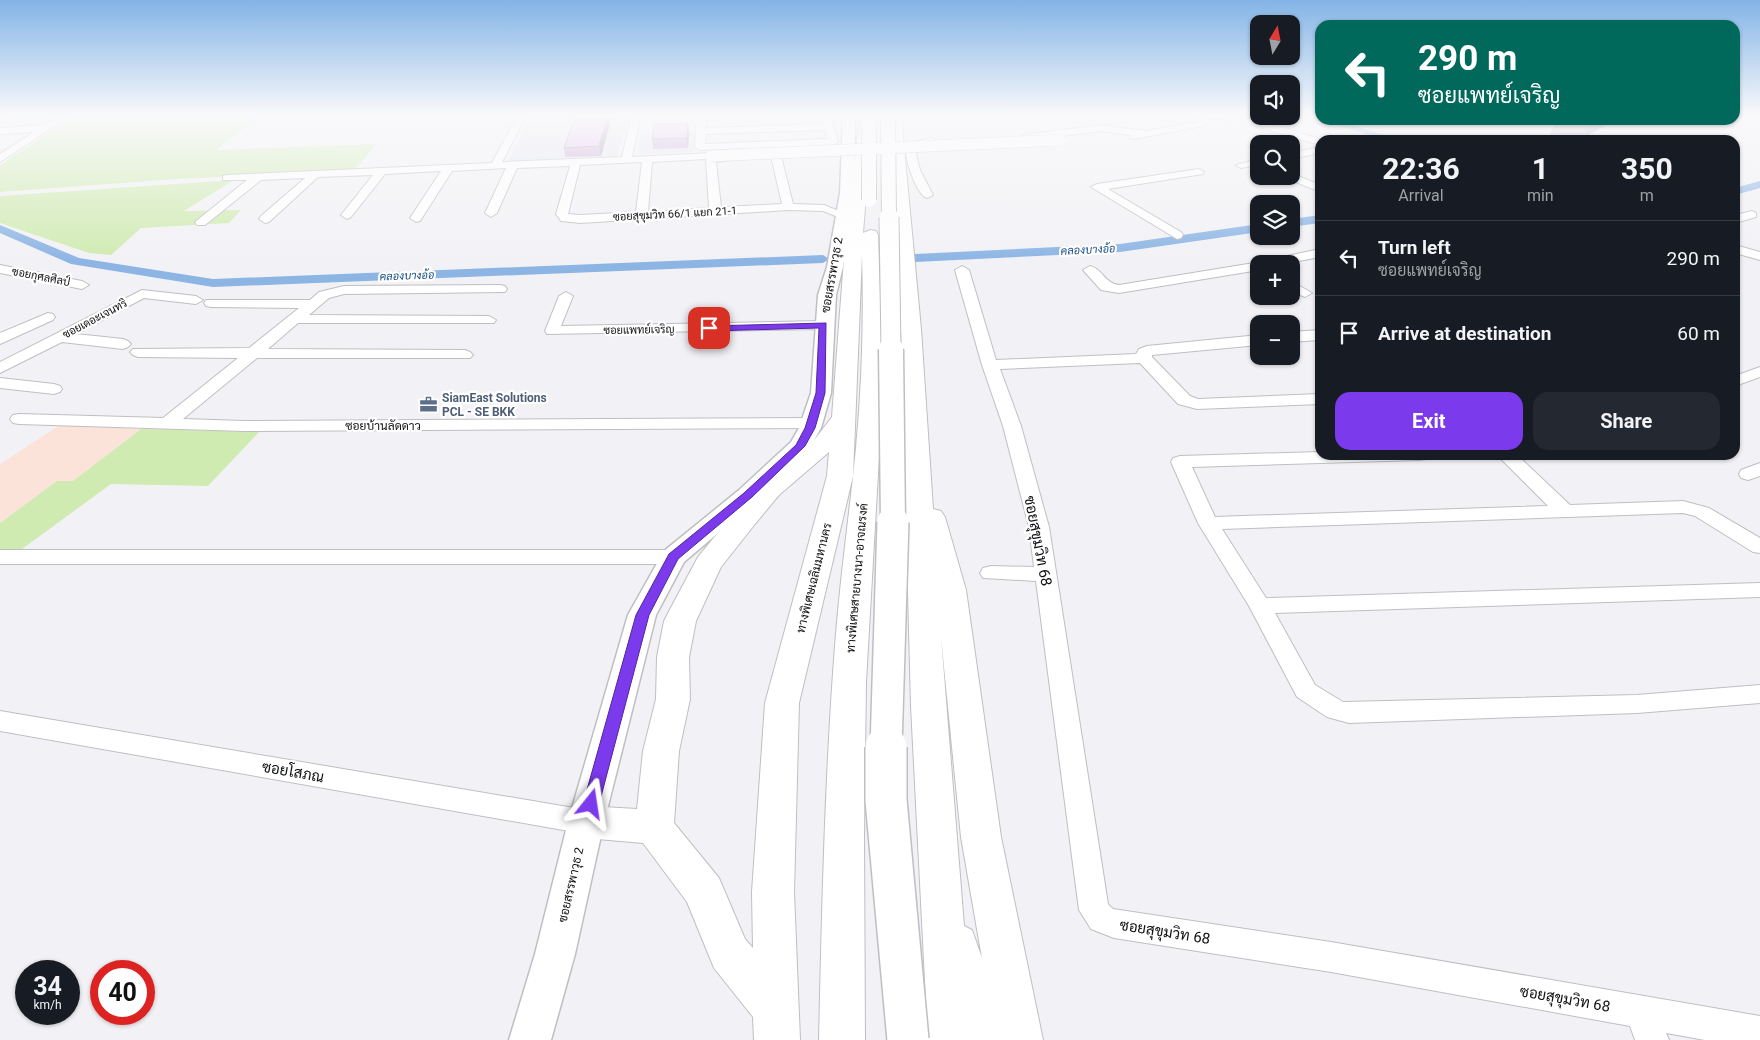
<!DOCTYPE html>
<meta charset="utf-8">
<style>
body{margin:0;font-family:Roboto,Sarabun,sans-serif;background:#242831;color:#f1f3f6;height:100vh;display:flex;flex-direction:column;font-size:19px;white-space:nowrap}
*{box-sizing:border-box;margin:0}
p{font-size:16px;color:#9ea1a6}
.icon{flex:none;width:28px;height:28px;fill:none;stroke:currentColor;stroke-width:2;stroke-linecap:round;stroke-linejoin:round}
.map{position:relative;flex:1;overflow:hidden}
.panel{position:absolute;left:1315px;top:135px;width:425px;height:325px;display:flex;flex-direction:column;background:#171b24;border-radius:15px;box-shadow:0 1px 4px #0004}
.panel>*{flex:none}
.hud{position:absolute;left:1315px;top:20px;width:425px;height:105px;border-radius:15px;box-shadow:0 1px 4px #0004;background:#00695c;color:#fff;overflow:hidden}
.needle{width:32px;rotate:10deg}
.controls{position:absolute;left:1250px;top:15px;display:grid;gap:10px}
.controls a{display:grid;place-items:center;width:50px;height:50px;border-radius:10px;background:#171b24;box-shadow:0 1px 4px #0004;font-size:25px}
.speed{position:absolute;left:15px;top:960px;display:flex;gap:10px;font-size:25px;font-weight:700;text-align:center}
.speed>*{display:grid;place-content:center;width:65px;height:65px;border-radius:50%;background:#171b24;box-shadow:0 1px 4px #0004;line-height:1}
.speed small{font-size:12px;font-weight:400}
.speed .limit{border:8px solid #d22;background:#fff;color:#111}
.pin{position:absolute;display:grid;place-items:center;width:42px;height:42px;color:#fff;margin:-21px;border-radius:10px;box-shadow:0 2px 8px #0006}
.me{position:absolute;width:55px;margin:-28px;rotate:15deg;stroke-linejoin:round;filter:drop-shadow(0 0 4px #0008)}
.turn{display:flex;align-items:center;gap:18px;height:105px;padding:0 20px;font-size:22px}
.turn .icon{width:65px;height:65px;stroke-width:2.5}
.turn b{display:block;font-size:35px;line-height:42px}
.eta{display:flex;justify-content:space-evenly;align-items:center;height:85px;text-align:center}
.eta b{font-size:30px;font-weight:700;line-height:35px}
.primary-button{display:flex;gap:10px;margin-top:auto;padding:10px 20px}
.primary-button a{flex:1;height:58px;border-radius:15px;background:#7c3aed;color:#fff;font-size:20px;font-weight:700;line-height:58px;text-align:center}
.primary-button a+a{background:#242831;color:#f1f3f6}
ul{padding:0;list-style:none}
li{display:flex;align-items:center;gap:15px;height:75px;padding:0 20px;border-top:1px solid #363941}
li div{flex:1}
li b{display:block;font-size:19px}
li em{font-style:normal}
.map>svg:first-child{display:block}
.built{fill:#e3e5f0}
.industrial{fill:#fbe3d9}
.green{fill:#d0ebb1}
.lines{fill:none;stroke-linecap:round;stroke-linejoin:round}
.canal{fill:#8db5e4;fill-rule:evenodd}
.minor-casing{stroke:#bebfc2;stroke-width:2}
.tertiary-casing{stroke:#bebfc2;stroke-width:3}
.motorway-casing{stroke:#bebfc2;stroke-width:2}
.minor{fill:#fff;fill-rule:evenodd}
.tertiary{fill:#fff;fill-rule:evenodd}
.motorway{fill:#fff;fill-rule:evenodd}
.minor-bridge-casing{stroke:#bebfc2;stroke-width:12;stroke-linecap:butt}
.motorway-bridge-far4-casing{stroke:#bebfc2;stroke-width:16;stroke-linecap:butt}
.motorway-bridge-far3-casing{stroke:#bebfc2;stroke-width:21;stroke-linecap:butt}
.motorway-bridge-far2-casing{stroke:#bebfc2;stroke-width:27;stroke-linecap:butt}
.motorway-bridge-far1-casing{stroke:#bebfc2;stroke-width:34;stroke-linecap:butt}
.motorway-bridge-casing{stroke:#bebfc2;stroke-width:44;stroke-linecap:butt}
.minor-bridge{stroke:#fff;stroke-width:11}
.motorway-bridge-far4{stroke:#fff;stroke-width:14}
.motorway-bridge-far3{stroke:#fff;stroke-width:19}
.motorway-bridge-far2{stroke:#fff;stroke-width:24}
.motorway-bridge-far1{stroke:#fff;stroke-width:31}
.motorway-bridge{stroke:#fff;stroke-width:41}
.wall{fill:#c29fca}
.shaded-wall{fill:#9e82a4}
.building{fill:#e1b9eb;stroke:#9e82a4}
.route{fill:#7c3aed;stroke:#51269a}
.labels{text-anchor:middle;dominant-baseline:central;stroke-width:4.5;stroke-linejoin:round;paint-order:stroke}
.far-street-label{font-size:11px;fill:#101112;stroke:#fff}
.far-water-label{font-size:11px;font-style:italic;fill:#154b85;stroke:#fff}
.street-label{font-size:12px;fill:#101112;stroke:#fff}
.service-label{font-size:12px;font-weight:bold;fill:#4e5e75;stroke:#fff;text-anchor:start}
.near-street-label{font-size:15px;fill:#101112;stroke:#fff}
</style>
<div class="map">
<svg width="1760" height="1040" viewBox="0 0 1760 1040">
<rect width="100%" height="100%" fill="#f2f2f6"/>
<g class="built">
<path d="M532,115h97l-12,41 -111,8z"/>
<path d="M694,131l-1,21 -55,2 3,-20z"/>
</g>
<path class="industrial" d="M60,425l81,4 -68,52h-16l-57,42v-59z"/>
<g class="green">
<path d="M0,115h262l-46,35 161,-6 -24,27 -177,8 -176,13v-27l70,-46 -55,2 -15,-3z"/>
<path d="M234,180l-50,31 57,-1 -12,13 -88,5 -30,27 -22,-2 -89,-30v-27z"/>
<path d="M141,429l118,3 -51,54 -97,-2 -93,68 -18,-1v-28l57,-42h16z"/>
</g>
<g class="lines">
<g class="canal">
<path d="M1321,120h15l65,20h-16z"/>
<path d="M1760,181v7l-25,7v-7z"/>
<path d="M1320,215v8l-29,4v-8z"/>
<path d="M1259,224v8l-139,20 -205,10 -6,-4 6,-4 205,-10z"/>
<path d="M0,225l79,33 134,21 610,-24 6,4 -6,4 -610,24 -142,-23 -71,-31z"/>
</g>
<defs>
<g id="minor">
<path d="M518,115h9l-25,47 120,-5 10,-42h9l-9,42 79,-4 5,3h16v4l-16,2 5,45 61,-3 -11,-48 5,-3 5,3 12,48 31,1 25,10 -6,4 -20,-8 -35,-1 -208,13 -19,-2 -5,-7 14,-48 -53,2 -20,45 -6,4 -6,-4 21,-45 -54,3 -32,50 -4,1 -6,-4 31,-47 -56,3 -34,43 -4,2 -6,-4 32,-40 -55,2 -49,45 -4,1 -6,-4 2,-3 44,-38 -44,2 -56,45h-8l-2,-3 52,-42h-24v-4l4,-1 265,-12zM706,159l3,49 -61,4 4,-50zM642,162l-6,50 -56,3 -12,-1 12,-49z"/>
<path d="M697,115h10l-1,13 117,-4 -2,-9h9l8,27 -5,3 -133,5 -5,-3zM825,130l2,9 -122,5 1,-10z"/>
<path d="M1203,115l39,1 82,24h-4v5l-79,-23 -30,-4 -8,8 -69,13 -3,-1 -1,-3 -29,-4 -78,10 -5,-3 5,-3 78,-10 45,6 51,-9z"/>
<path d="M52,121l5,3 -2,2 -55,36v-8l34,-22 -34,2v-6l44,-3z"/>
<path d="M932,138l5,3 -2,2 -11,2 -8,9 4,16 13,25 -6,3c-10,-3 -20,-34 -21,-44 6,-13 14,-14 26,-16z"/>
<path d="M1320,147v6l-29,6v-6z"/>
<path d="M1259,159v6l-18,3 -5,-3z"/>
<path d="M1199,169l5,3 -1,2 -95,15 73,43 2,3 -2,3 -4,1 -86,-52 6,-3z"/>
<path d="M1291,173l29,12v7l-34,-14 -1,-2h6z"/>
<path d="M1752,211l4,2v4l-21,6v-8z"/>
<path d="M1735,245l25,7v8l-25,-7z"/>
<path d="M1320,249v8l-37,7h-24v6l-140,23 -18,-3 -18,-20 7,-4c13,3 14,17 29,19l135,-22z"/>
<path d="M0,265l82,16 7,4 -7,4 -82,-16z"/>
<path d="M962,266l7,4 27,90 140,-6 3,-5 8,-3 112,-11v10l-107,10v2l38,39 8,3 122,-5v10l-123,5 -19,-5 -38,-41 -140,6 21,57 28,101 59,377 5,5 218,33 429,74v24h-55l-39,-7 3,7h-34l-5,-14 -299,-54 -217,-34 -23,-9 -12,-19 -43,-329 -53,-3 -3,-5 3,-5 8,-2 43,1 -5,-40 -26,-101 -21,-61 -27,-95z"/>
<path d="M1291,281l21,12 -7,4 -14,-6z"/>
<path d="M500,285l5,1 2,3 -2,3 -161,2 -15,4 -20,17 180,1 7,4 -2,3h-196l-30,26 197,1 5,2 3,3 -3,3h-213l-74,61 61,2 567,-3 6,1 3,4 -3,4 -6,1 -567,3 -225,-7 -6,-1 -3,-4 3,-4 6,-1 144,4 75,-60 -100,-1 -5,-2 -3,-3 3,-3 116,-1 50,-40 -88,-1 -5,-1 -2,-3 2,-3h104l9,-8 25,-6z"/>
<path d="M142,290l54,6 7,4 -7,4 -52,-6 -68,36 47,5 5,2 3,3 -3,3 -5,2 -61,-7 -62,31v-11z"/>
<path d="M566,292l7,4 -12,30 262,-5 7,4 -7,4 -276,5 -2,-3 14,-35z"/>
<path d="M48,313l5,1 2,3 -2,3 -53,24v-11z"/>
<path d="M1320,330v10l-29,2v-10z"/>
<path d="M1760,367v10l-25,9v-10z"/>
<path d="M0,378l54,6 6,2 2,3 -2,3 -6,2 -54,-6z"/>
<path d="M1320,452v3h109l-3,4 -6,1 -228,7 23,50 333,-11 -51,-51h20l53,50 113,-4 26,7 51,30v15l-7,-1 -58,-36 -12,-3 -461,16 44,69 494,-15v14l-485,16 40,72 28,17 294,-7 123,-10v18l-123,10 -288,10 -22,-6 -30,-20 -48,-91 -51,-83 -27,-61 2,-4 7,-2z"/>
<path d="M1760,463v13l-12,4 -7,-2 -2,-4 2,-4z"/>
<path d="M0,550h673l7,2 3,5 -3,5 -7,2h-673z"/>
<path d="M0,711l586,99 10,4 4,8 -4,8 -10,4 -586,-103z"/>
</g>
<path id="tertiary" d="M843,115h12l-1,78 -11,74 -7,28 -5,98 -10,35 -13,23 -51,49 -73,62 -28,53 -52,207 -29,132 -24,86h-42l26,-86 33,-132 60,-207 36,-64 75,-61 52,-48 8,-14 12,-35 7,-98 9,-28 13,-74z"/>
<g id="motorway">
<path d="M889,115h12l20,214 12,180 8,2 4,6 21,73 35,247 42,203h-115l-17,-334 -10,-377zM941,637l20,200 21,121 -10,-28 -8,-4z"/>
<path d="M866,116l6,4 -9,113 7,-3 6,1 2,4 5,152 -17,295 -2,154 1,204h-46c3,-136 6,-271 17,-407 5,-62 14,-123 20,-185 6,-64 8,-129 6,-193l-9,221 -54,227 -5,189 6,148h-46l-1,-23 -39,-49 -27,-66 -44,-59 -57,-5 -14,-4 -5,-12 5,-12 14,-4 51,3 6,-58 13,-52 1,-42 7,-36 11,-21 23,-43 37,-45 26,-29 54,-44 17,-22 16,-210 12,-87zM829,452l-2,24 -62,227 -13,189 1,56 -8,-9 -26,-61 -45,-55 5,-72 11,-52 -1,-42 7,-36 25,-54 34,-43 24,-29z"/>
</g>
</defs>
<use href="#minor" class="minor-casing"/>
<use href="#tertiary" class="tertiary-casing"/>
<use href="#motorway" class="motorway-casing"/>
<use href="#minor" class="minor"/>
<use href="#tertiary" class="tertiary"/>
<use href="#motorway" class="motorway"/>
<defs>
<path id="minor-bridge" d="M711,156l348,-16"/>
<g id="motorway-bridge-far4">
<path d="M865,115l4,7v78"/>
<path d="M888,115l1,103"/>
</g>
<path id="motorway-bridge-far3" d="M889,217l2,133"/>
<path id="motorway-bridge-far2" d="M891,349l2,174"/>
<path id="motorway-bridge-far1" d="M886,748l7,-226"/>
<path id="motorway-bridge" d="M886,747v53l22,240"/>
</defs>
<use href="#minor-bridge" class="minor-bridge-casing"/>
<use href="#motorway-bridge-far4" class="motorway-bridge-far4-casing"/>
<use href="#motorway-bridge-far3" class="motorway-bridge-far3-casing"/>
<use href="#motorway-bridge-far2" class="motorway-bridge-far2-casing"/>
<use href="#motorway-bridge-far1" class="motorway-bridge-far1-casing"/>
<use href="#motorway-bridge" class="motorway-bridge-casing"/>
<use href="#minor-bridge" class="minor-bridge"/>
<use href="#motorway-bridge-far4" class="motorway-bridge-far4"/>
<use href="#motorway-bridge-far3" class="motorway-bridge-far3"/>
<use href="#motorway-bridge-far2" class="motorway-bridge-far2"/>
<use href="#motorway-bridge-far1" class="motorway-bridge-far1"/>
<use href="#motorway-bridge" class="motorway-bridge"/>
</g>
<g class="wall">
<path d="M608,115l2,9 -9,32 -36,1 -1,-9z"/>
<path d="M1556,120h52l-3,6 -21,11 -36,2z"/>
<path d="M688,123l1,10 -1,15 -35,1 -1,-10z"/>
</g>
<g class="shaded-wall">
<path d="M608,115l2,9 -9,32 -2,-10z"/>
<path d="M1592,120h16l-3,6 -21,11z"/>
<path d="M688,123l1,10 -1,15 -1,-10z"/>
</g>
<g class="building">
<path d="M576,115h32l-9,31 -35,2z"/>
<path d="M688,123l-1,15 -35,1 2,-15z"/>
</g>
<linearGradient id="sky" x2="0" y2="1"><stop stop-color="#83b4e6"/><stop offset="0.44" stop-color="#f9f9fb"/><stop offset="1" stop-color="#f9f9fb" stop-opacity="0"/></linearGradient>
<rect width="1760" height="261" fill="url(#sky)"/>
<path class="route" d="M826,323l-1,70 -10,35 -10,18 -53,51 -74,62 -29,56 -50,189 -2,4 -6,2 -6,-2 -2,-4 53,-189 33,-61 75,-61 52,-48 9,-17 11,-35 3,-65 -110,3 -4,-3 4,-2z"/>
<defs>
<symbol id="office-bare" viewBox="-9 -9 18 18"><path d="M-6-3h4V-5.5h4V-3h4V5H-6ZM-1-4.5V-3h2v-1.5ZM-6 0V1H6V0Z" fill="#5c6f8a" stroke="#fff" stroke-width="2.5" paint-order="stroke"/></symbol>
</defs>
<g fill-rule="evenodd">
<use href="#office-bare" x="416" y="392" width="25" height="25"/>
</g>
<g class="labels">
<g class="far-street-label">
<text transform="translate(675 214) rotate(-3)">ซอยสุขุมวิท 66/1 แยก 21-1</text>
<text transform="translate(41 277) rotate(11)">ซอยกุศลศิลป์</text>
<text transform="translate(95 319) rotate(-28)">ซอยเดอะเจนทริ</text>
<text transform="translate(639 330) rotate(-1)">ซอยแพทย์เจริญ</text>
</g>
<g class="far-water-label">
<text transform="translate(1088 250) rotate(-3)">คลองบางอ้อ</text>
<text transform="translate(407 276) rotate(-2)">คลองบางอ้อ</text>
</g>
<g class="street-label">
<text transform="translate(832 275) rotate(-80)">ซอยสรรพาวุธ 2</text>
<text x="383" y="426">ซอยบ้านลัดดาว</text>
<text transform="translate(814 578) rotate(-76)">ทางพิเศษเฉลิมมหานคร</text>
<text transform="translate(857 578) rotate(-85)">ทางพิเศษสายบางนา-อาจณรงค์</text>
<text transform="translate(571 885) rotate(-77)">ซอยสรรพาวุธ 2</text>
</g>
<g class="service-label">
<text x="442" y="398">SiamEast Solutions<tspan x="442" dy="14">PCL - SE BKK</tspan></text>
</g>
<g class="near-street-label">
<text transform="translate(1038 541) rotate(79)">ซอยสุขุมวิท 68</text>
<text transform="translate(293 772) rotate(10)">ซอยโสภณ</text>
<text transform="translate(1165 932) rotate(9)">ซอยสุขุมวิท 68</text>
<text transform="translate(1565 999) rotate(10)">ซอยสุขุมวิท 68</text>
</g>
</g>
</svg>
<div class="controls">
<a><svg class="needle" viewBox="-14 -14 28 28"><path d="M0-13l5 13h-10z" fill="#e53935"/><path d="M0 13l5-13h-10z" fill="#9ea1a6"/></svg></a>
<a><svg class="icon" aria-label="sound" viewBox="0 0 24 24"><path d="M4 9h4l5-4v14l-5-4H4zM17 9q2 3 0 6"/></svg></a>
<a><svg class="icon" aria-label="search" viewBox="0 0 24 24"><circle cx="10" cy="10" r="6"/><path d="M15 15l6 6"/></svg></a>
<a><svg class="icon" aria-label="layers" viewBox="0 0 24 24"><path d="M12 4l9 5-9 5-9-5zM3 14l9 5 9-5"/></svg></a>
<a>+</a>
<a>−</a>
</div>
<div class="speed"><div>34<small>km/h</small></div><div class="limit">40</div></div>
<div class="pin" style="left:709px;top:328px;background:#d93025"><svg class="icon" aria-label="arrive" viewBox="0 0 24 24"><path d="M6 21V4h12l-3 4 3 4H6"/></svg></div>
<svg class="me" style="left:591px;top:804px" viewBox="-20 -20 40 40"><path d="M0-17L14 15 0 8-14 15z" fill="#7c3aed" stroke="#fff" stroke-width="4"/></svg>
<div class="hud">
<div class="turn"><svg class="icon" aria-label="left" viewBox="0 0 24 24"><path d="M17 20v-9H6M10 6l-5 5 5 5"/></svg><div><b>290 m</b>ซอยแพทย์เจริญ</div></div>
</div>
<section class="panel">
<div class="eta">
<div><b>22:36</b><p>Arrival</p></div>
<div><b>1</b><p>min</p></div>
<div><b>350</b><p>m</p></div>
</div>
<ul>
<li><svg class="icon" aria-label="left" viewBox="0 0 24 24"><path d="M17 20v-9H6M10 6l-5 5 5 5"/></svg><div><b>Turn left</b><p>ซอยแพทย์เจริญ</p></div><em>290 m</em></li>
<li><svg class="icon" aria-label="arrive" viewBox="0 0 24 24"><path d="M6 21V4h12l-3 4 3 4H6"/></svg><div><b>Arrive at destination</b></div><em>60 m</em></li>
</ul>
<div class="primary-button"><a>Exit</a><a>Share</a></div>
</section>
</div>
